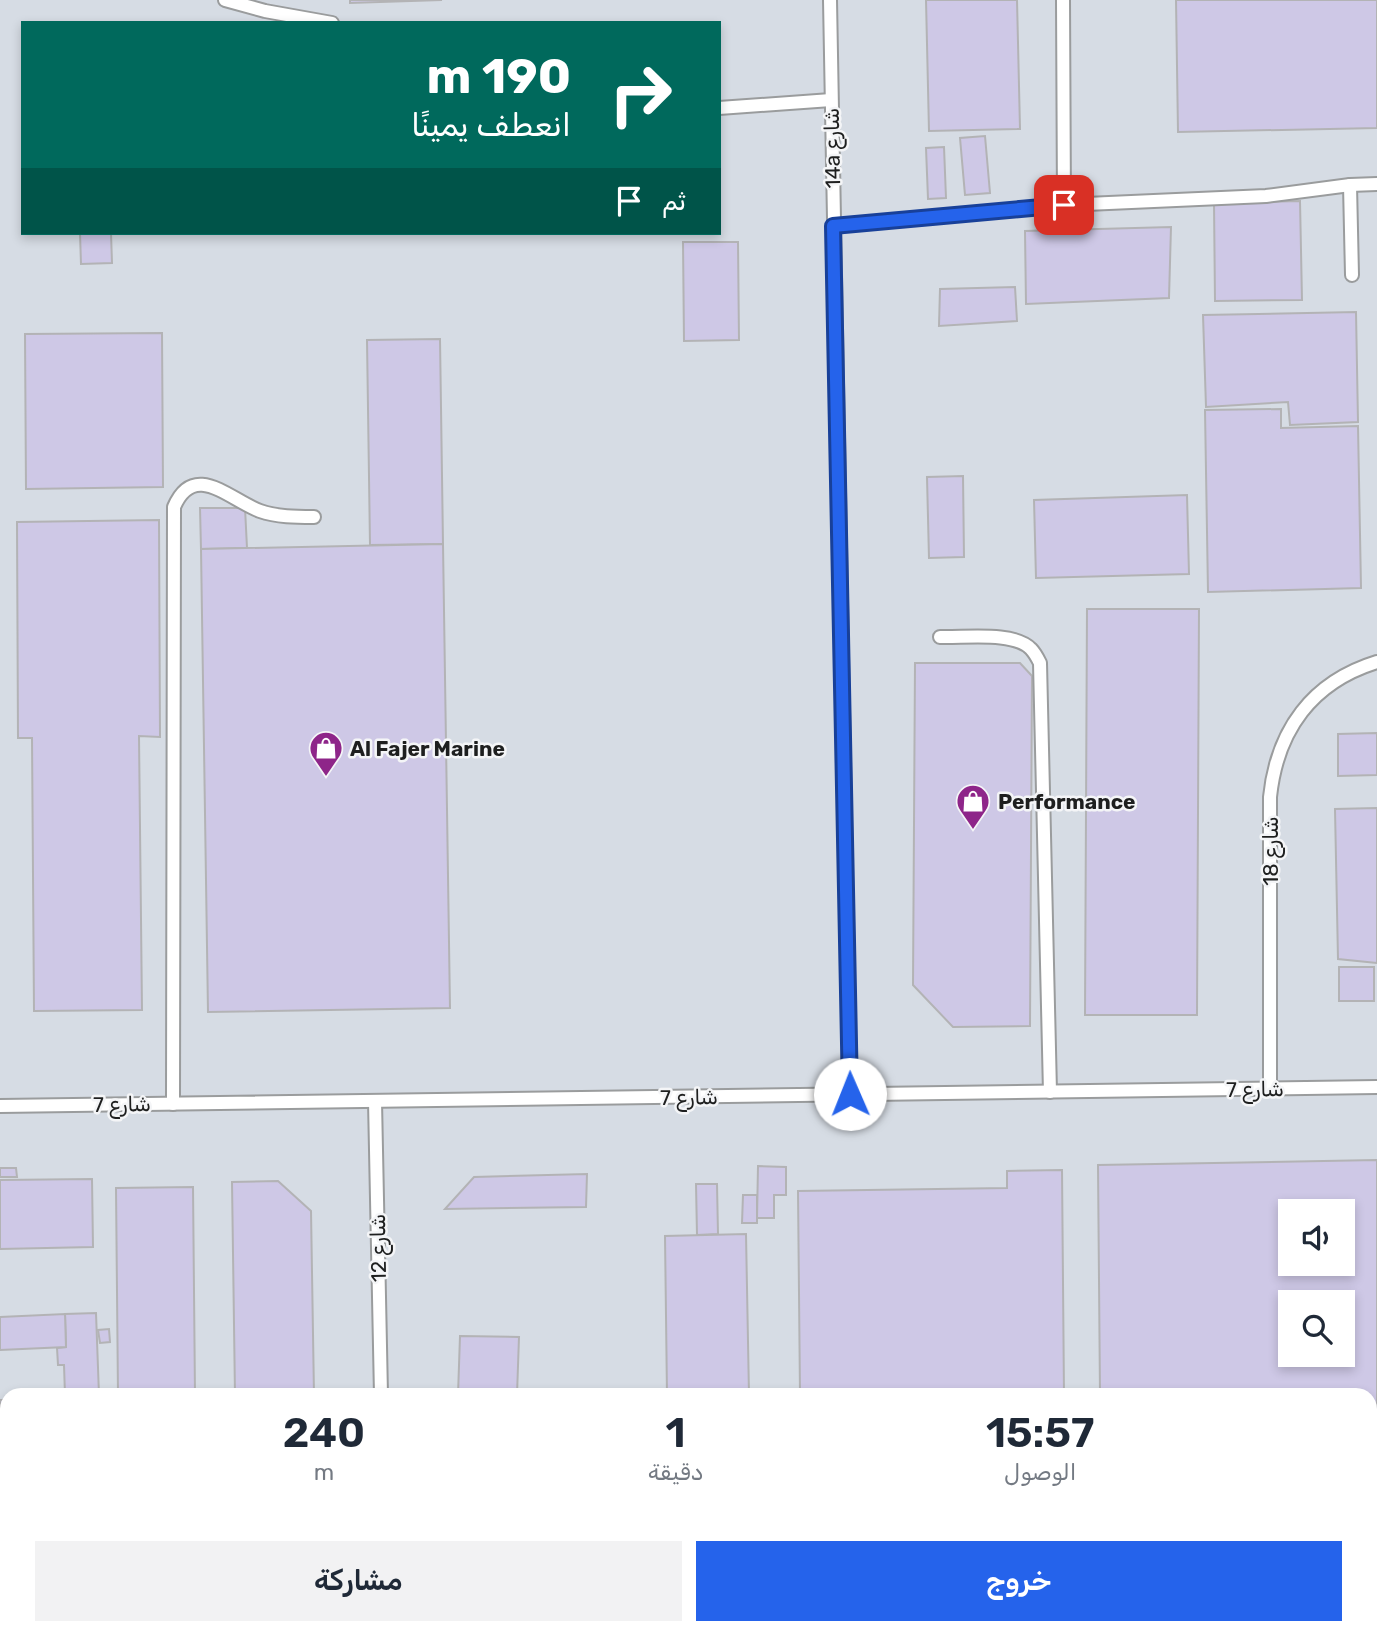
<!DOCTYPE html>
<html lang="ar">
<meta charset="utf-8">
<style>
body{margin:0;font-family:Rubik,"Noto Sans Arabic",sans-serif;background:#f2f2f3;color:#1f2937;direction:rtl;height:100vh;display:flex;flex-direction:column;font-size:26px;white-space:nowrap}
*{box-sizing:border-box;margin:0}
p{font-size:23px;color:#747a83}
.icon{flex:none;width:38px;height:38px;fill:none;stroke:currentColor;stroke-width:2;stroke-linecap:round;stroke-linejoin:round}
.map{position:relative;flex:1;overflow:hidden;direction:ltr}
.sheet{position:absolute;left:0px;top:1388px;width:1377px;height:247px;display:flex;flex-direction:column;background:#fff;border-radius:21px 21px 0 0;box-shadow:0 4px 10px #0003;direction:rtl}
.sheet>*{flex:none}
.guide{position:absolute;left:21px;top:21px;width:700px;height:214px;border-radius:0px;box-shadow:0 4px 10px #0003;direction:rtl;background:#00695c;color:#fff;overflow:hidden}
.fabs{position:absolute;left:1278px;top:1199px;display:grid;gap:14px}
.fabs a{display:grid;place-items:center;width:77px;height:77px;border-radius:0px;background:#fff;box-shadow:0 4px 10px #0003;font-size:35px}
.pin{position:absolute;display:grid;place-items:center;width:60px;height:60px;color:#fff;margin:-30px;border-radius:14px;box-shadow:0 4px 10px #0006}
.me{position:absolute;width:77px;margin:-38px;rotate:359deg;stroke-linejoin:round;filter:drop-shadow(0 0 5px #0008)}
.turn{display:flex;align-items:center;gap:24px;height:147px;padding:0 35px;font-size:32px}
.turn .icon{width:91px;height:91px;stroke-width:2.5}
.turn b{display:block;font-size:49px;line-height:60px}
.then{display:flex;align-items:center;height:66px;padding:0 35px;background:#0003;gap:14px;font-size:26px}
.eta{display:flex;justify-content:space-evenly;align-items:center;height:119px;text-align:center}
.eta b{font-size:42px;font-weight:600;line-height:49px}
.primary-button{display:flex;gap:14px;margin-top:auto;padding:14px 35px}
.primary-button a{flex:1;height:80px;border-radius:0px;background:#2563eb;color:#fff;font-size:28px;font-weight:600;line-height:80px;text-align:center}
.primary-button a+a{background:#f2f2f3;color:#1f2937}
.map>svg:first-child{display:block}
.built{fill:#d6dce4;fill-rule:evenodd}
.building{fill:#cec8e6;stroke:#b3b3b5;stroke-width:2;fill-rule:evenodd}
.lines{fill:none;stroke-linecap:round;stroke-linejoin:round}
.lane-casing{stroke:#9a9c9d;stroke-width:16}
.lane{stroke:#fff;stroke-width:12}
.route-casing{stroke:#184099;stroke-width:18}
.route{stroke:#2563eb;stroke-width:12}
.labels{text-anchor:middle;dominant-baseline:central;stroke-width:5;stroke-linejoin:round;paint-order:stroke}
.street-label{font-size:21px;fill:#1e1f1f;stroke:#f4f5f7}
.poi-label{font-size:21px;font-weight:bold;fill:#1e1f1f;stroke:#f4f5f7;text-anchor:start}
</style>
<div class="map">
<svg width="1377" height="1634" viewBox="0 0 1377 1634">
<rect width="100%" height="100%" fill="#e7e8ea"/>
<path class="built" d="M0,0h1377v1634h-1377zM23,23h696v210h-696zM1290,1211h52v53h-52zM1290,1302h52v52h-52zM7,1395h1363v233h-1363z"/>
<g class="building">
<path d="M350,0h92l-92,3z"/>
<path d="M926,0h91l3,129 -91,2z"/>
<path d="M1176,0h201v128l-199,4z"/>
<path d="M985,136l5,57 -25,2 -5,-57z"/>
<path d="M944,147l2,51 -18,1 -2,-51z"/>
<path d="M1300,201l2,99 -87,1 -1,-98z"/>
<path d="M1171,227l-2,71 -143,6 -1,-73z"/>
<path d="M80,233h31l1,30 -31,1z"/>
<path d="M683,242h55l1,98 -55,1z"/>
<path d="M1015,287l2,34 -78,5 1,-37z"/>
<path d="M1356,312l2,110 -68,3 -2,-23 -82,5 -3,-92z"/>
<path d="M162,333l1,154 -137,2 -1,-155z"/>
<path d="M440,339l3,205 -73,1 -3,-205z"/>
<path d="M1281,409v19l77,-2 3,162 -153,4 -3,-182z"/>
<path d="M963,476l1,81 -35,1 -2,-81z"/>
<path d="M1187,495l2,79 -153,4 -2,-78z"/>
<path d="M200,508h45l2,40 -46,1z"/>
<path d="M159,520l1,217 -21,-1 3,274 -108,1 -2,-273h-14l-1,-216z"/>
<path d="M443,544l7,464 -242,4 -7,-463z"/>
<path d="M1087,609h112l-2,406h-112z"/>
<path d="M915,663h105l12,13 -2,350 -77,1 -40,-42z"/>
<path d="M1377,733v42l-39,1v-42z"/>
<path d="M1377,808v155l-39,-4 -3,-150z"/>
<rect x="1339" y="967" width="35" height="34"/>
<path d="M1377,1160v276h-7v-41h-270l-2,-230zM1290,1211h52v53h-52zM1290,1302h52v52h-52z"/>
<path d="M758,1166l28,1v28h-12v23h-17z"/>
<path d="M0,1168h16l1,9h-17z"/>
<path d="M1062,1170l2,225h-264l-2,-204 209,-3v-17z"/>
<path d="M587,1174l-1,33 -141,2 29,-32z"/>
<path d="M92,1179l1,68 -93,2v-69z"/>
<path d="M278,1181l33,30 3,184h-79l-3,-213z"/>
<path d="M696,1184h21l1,50 -21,1z"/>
<path d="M193,1187l2,208h-77l-2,-207z"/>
<path d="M743,1195h14v28h-15z"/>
<path d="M746,1234l3,161h-82l-2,-159z"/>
<path d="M96,1313l3,82h-34l-1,-30h-6l-1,-17 9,-1 -1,-33z"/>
<path d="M65,1314l1,33 -66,3v-33z"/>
<path d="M109,1329l1,13 -10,1 -2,-13z"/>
<path d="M460,1336l59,1 -2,58h-59z"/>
<rect x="0" y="1400" width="7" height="35"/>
<path d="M0,1464h7v164h95v6h-102z"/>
<path d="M1377,1469v165h-142v-6h135v-158z"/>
<rect x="129" y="1628" width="75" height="6"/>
<rect x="450" y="1628" width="158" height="6"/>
<rect x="650" y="1628" width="107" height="6"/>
<rect x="779" y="1628" width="191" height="6"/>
<rect x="1125" y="1628" width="61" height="6"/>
</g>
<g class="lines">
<defs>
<g id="lane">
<path d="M225,0l40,11 67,12"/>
<path d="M830,0l20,1094"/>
<path d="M1063,0l1,205"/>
<path d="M719,108l112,-8"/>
<path d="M1350,185l2,90"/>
<path d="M833,226l231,-21 202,-9 84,-11 27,-1"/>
<path d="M940,637c25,1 74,-6 91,12 4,4 7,10 9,14l10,429"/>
<path d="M1270,1089v-292c7,-67 42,-115 107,-135"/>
<path d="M375,1101l6,294"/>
<path d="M173,1104l1,-597c20,-47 56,-7 86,4 17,6 36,6 54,6"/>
<path d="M0,1106l1377,-19"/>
<path d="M385,1628v6"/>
<path d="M1195,1628v6"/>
</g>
</defs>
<use href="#lane" class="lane-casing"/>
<use href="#lane" class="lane"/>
</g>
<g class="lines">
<defs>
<path id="route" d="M850,1094l-17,-868 231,-21"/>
</defs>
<use href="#route" class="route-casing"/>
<use href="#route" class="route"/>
</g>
<defs>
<symbol id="shop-pin" viewBox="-11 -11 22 30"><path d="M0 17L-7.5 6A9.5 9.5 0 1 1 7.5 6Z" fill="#8e2589" stroke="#f4f5f7"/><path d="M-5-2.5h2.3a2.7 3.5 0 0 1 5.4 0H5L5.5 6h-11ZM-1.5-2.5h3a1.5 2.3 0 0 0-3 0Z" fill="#fff"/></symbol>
</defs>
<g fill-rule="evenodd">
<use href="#shop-pin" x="307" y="729" width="38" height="52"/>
<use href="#shop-pin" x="954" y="782" width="38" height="52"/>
</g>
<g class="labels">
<g class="street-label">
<text transform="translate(832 148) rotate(-91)">14a شارع</text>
<text transform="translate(1270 851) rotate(-90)">شارع 18</text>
<text transform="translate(1255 1089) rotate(-1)">شارع 7</text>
<text transform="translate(689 1097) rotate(-1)">شارع 7</text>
<text transform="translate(122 1104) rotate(-1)">شارع 7</text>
<text transform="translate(378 1248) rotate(-91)">شارع 12</text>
</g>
<g class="poi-label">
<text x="350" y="748">Al Fajer Marine</text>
<text x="998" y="801">Performance</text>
</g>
</g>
</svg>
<div class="fabs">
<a><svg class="icon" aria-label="sound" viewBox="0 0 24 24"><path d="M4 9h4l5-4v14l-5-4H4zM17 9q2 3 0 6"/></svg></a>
<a><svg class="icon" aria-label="search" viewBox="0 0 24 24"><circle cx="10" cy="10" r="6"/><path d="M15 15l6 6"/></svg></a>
</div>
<div class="pin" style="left:1064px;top:205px;background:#d93025"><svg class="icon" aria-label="arrive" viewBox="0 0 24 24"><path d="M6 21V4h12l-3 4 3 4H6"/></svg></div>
<svg class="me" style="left:850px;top:1094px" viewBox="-20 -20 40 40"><circle r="19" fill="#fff"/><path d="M0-13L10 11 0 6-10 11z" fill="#2563eb"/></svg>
<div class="guide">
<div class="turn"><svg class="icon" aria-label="right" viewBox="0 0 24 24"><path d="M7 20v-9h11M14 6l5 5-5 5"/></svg><div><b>190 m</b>انعطف يمينًا</div></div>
<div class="then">ثم<svg class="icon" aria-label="arrive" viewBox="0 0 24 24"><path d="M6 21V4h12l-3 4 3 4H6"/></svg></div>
</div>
<section class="sheet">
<div class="eta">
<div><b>15:57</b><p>الوصول</p></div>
<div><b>1</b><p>دقيقة</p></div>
<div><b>240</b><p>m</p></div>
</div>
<div class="primary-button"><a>خروج</a><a>مشاركة</a></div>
</section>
</div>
